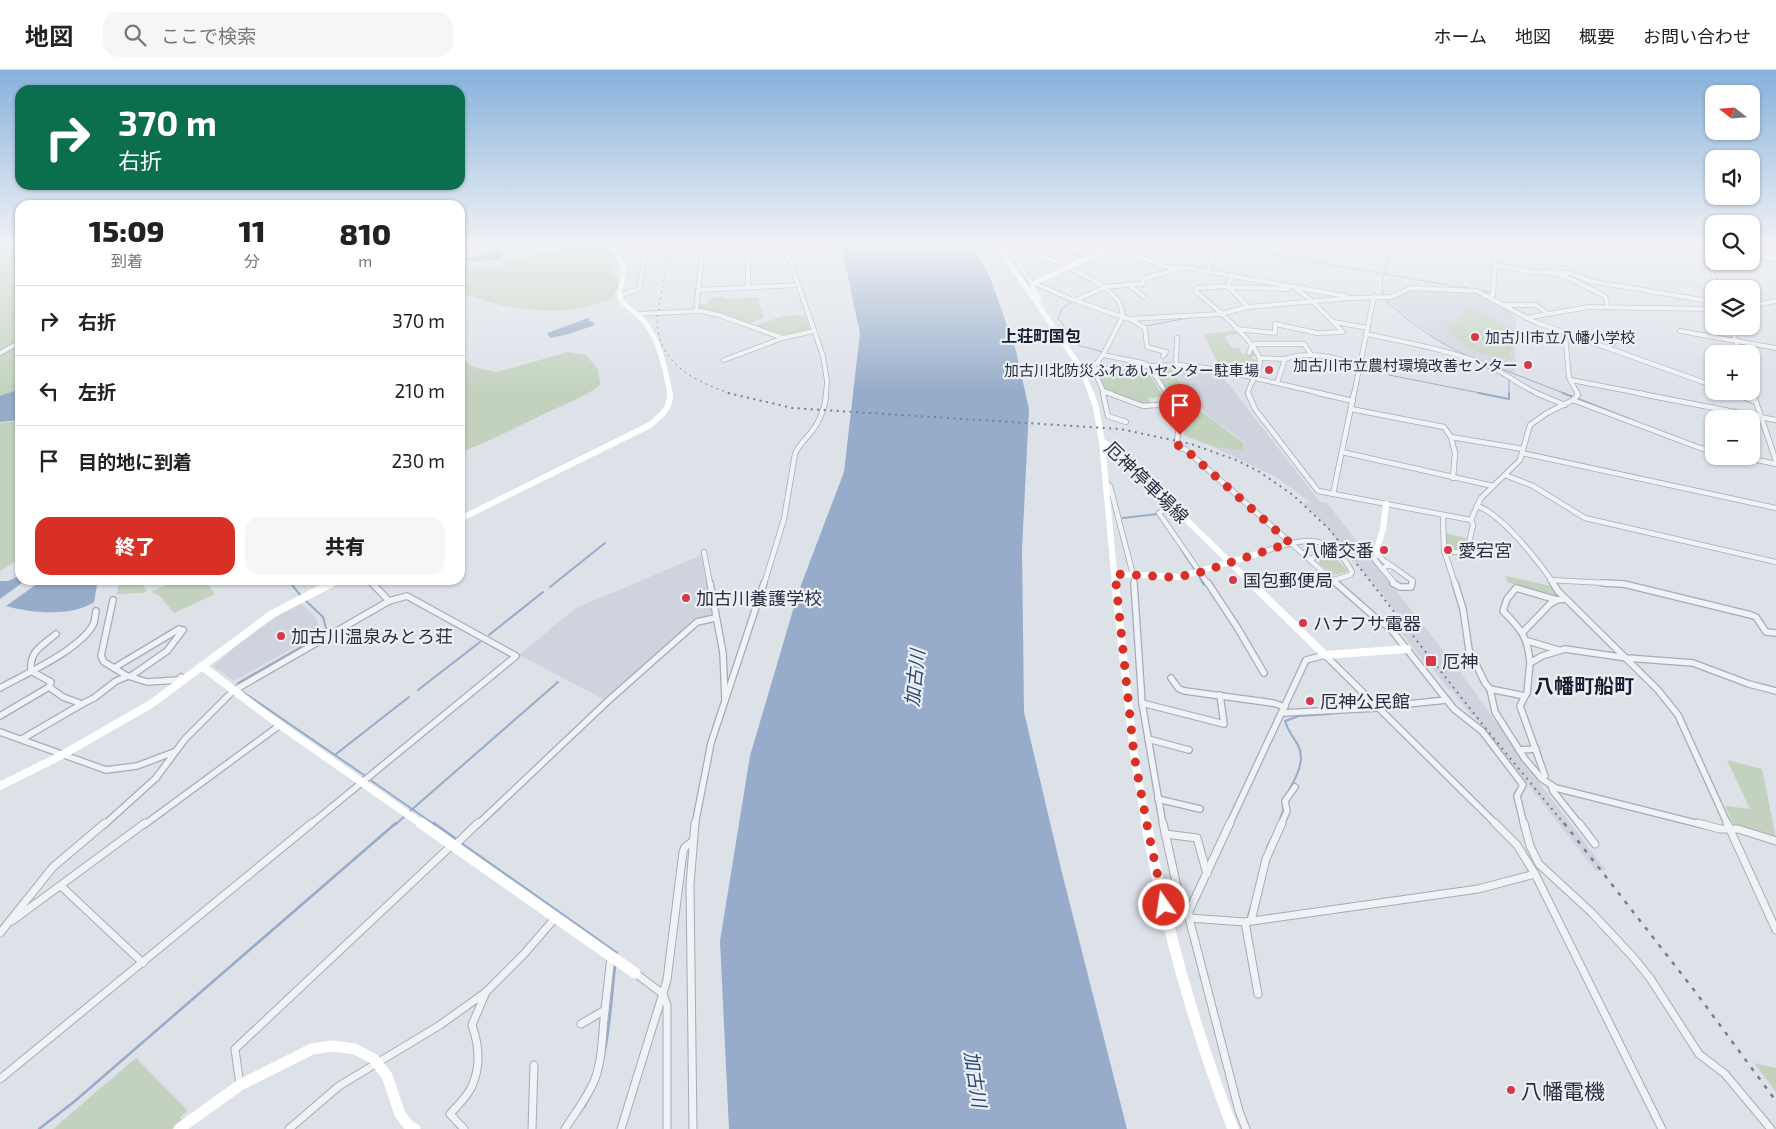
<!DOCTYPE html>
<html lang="ja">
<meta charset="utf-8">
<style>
body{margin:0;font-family:"Exo 2","Noto Sans JP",sans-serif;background:#f6f6f6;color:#222;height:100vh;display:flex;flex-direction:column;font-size:19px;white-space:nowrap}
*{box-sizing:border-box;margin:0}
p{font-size:16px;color:#767676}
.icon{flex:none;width:28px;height:28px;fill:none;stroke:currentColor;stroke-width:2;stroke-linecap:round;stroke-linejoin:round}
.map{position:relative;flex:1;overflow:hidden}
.panel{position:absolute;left:15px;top:130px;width:450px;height:385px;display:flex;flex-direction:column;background:#fff;border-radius:15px;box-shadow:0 1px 4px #0004}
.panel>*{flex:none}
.guide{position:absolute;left:15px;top:15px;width:450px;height:105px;border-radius:15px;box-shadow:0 1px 4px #0004;background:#0b6e4f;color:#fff;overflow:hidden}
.needle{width:32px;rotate:287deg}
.fabs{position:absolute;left:1705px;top:15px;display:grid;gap:10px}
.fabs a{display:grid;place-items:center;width:55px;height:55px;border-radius:10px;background:#fff;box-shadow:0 1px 4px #0004;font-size:25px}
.pin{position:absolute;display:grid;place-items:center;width:42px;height:42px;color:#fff;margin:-51px -21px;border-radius:50% 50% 50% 0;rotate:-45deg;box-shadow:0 0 5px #0007}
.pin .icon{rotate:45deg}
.me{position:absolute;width:55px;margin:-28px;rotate:347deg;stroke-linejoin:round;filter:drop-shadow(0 0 4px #0008)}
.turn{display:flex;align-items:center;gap:18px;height:105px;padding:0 20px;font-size:22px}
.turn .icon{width:65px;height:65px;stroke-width:2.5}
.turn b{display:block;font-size:35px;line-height:42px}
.eta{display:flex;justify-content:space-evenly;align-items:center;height:85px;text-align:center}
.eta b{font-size:30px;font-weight:800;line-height:35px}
.action{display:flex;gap:10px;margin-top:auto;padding:10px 20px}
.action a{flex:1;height:58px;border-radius:15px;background:#d93025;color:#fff;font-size:20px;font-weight:800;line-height:58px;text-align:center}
.action a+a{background:#f6f6f6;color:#222}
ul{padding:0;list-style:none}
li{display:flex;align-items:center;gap:15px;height:70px;padding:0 20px;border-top:1px solid #e0e0e0}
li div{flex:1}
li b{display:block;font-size:19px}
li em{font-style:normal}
header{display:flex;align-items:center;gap:30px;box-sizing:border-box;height:70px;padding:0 25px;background:#fff;border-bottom:1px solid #e0e0e0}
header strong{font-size:24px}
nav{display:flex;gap:28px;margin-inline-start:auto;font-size:18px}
.search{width:350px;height:45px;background:#f6f6f6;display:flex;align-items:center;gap:12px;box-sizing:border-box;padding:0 18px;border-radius:15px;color:#767676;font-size:19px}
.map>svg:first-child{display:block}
.built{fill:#cfd3dd}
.green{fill:#c2d2be}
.water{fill:#96acca}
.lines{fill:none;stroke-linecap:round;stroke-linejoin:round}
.stream-far2{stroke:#96acca;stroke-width:1}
.stream-far1{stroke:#96acca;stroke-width:2}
.stream{stroke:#96acca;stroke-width:2.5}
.street-far3-casing{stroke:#a6abb5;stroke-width:5.5}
.street-far2-casing{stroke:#a6abb5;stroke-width:6}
.street-far1-casing{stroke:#a6abb5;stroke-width:8}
.street-casing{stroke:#a6abb5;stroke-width:9}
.street-far3{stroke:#f0f2f6;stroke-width:4}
.street-far2{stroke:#f0f2f6;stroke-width:4.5}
.street-far1{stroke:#f0f2f6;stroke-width:5.5}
.street{stroke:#f0f2f6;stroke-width:7}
.secondary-far3{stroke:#fff;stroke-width:5}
.secondary-far2{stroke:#fff;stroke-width:6}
.secondary-far1{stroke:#fff;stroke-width:8}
.secondary{stroke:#fff;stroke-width:11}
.rail-far2{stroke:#767f92;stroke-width:1;stroke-dasharray:2 4;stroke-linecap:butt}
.rail-far1{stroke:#767f92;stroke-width:2;stroke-dasharray:2 4.5;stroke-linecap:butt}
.rail{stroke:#767f92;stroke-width:2.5;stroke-dasharray:4 7;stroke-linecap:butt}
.route{stroke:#d93025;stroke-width:9;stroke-dasharray:0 16.2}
.poi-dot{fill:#d53a48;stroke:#ecf0f5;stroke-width:2}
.labels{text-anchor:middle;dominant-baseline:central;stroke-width:4.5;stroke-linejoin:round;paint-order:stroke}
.far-poi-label{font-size:15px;fill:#262d3f;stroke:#ecf0f5;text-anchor:end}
.far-quarter-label{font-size:16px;font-weight:bold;fill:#181f30;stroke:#ecf0f5}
.street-label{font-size:18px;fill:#262d3f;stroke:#ecf0f5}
.poi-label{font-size:18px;fill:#262d3f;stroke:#ecf0f5;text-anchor:start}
.water-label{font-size:19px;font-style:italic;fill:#2e4975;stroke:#ecf0f5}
.quarter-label{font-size:20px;font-weight:bold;fill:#181f30;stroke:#ecf0f5}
.near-poi-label{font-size:21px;fill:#262d3f;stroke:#ecf0f5;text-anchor:start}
</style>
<header>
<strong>地図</strong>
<div class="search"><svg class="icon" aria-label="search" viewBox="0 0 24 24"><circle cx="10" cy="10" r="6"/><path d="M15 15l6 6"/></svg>ここで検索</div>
<nav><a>ホーム</a><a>地図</a><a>概要</a><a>お問い合わせ</a></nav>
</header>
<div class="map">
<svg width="1776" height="1059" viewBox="0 0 1776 1059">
<rect width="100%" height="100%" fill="#dde1e8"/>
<g class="built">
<path d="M1412,219l63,3 28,14 13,11 -1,57 -73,-30 -55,-44v-2z"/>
<path d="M1170,297l49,5 101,130h6l135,171 83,116 62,81 -10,1 -123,-156h-2l-20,-26h-3l-20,-27h-4l-32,-42 9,-2 -83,-101 -16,-14 8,-1 -34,-25 -63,-30 30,4 2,-9 -39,-28z"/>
<path d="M702,485l10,60 -17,6 -90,79 -86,-45 57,-47z"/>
<path d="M299,532l16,14 7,16 -88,49 -21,-15 30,-26z"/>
</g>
<g class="green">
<path d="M0,174h20v146l-20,8z"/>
<path d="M576,174h31l12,19 -8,4 2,10 9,3 -10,19c-13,3 -28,10 -41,11 -40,3 -74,-3 -111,-18v-23l26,-1z"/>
<path d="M710,227h15l-1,2 34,-2 6,21 -16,6 -50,-16v-4h9z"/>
<path d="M1467,236l42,22 2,6 2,1v16l-4,-1v8c-28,-1 -40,-9 -61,-26l2,-3 -9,-7 10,3 11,-1 1,-2 -3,-3z"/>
<path d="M805,245l5,15 -23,6 -33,-10 29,-10z"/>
<path d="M1236,261l3,3 -14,2 2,3h-2l7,9h7l3,6h8l4,-5 4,8 -5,-1v3l5,1 -5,16 -29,-6 -9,-12 -11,-24z"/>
<path d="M568,282l18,3 12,14 2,16c-18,14 -38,20 -58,30 -28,13 -53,27 -82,37v-96l13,11 24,5z"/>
<path d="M1159,297h10l33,45 42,31 -1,8 -29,-4 -29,-11 -2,-17 -28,-49z"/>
<path d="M1145,298l3,3 15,26 -15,1 3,6h-9l-37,-14 -7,-17z"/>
<path d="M20,351v138l-20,12v-148z"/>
<path d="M1445,463l21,5 -1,13 -14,1v-3h-4z"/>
<path d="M1333,485l13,14 1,3 -14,3 -14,-12v-3z"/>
<path d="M1506,506l45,10 7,10 -1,2 -50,-16z"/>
<path d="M119,510h20l8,11 -5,2 -25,1z"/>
<path d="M177,510h27l11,14 -41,19 -14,-17 -9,-4z"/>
<path d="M1727,690l35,9 14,69 -43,-14 -8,-18 25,3z"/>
<path d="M136,988l52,53 -8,6 3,4 -11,8h-119z"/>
<path d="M1754,993l22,5v24z"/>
</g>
<g class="water">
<path d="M835,174h136l19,33 26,74 13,58 -7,141 2,162 37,157 66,260h-398l-9,-188 30,-185 48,-163 46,-121 16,-139 -17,-79z"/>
<path d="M500,180l2,10 -30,1 -10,-2z"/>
<path d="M588,248l2,2 -2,2 4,-1 3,4 -26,9 -19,4 -3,-5z"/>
<path d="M20,319v31l-20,2v-26z"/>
<path d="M19,506l1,4h6l-26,19v-18h8z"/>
<path d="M70,510h28l-4,22c-22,15 -63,11 -88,4l35,-25z"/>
</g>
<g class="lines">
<g class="stream-far2">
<path d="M1211,174l173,30"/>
<path d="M1391,174l-9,40 2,15c27,25 55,45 89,59"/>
<path d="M500,181l11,-1 17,-6"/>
<path d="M1384,204l106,18"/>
<path d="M1074,230l-12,9 -4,9 19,27 26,7"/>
<path d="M1145,256l49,-9"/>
<path d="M1120,286l22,5"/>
<path d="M1366,294l17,3 6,8 96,19"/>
<path d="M1494,296l72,28"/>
<path d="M1509,309v15"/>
</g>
<g class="stream-far1">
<path d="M1479,323l30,6v-6"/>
<path d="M1563,323l71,28"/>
<path d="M1175,375l1,-9"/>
<path d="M1123,448l35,-4"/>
<path d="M1181,479l14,21"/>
<path d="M1198,504l6,11"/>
<path d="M288,510l13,16"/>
<path d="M550,517l55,-44"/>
<path d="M489,565l54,-43"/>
<path d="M238,613l89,-51 -4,-15 -17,-16"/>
<path d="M418,620l62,-48"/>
<path d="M243,622l121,83"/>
<path d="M336,684l73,-57"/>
<path d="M369,709l66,46"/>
<path d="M1285,727c8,-14 22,-35 13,-52 -5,-8 -10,-14 -13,-24l14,-5 31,-2"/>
<path d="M409,742l149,-130"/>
<path d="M1279,752l5,-14"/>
<path d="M395,755l11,-10"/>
</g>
<g class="stream">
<path d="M434,753l22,16"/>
<path d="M461,773l156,110"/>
<path d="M1267,777l6,-11"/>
<path d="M1248,847l2,-7"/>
<path d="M584,1037c26,-45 25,-90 31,-140"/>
<path d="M39,1059l36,-28 321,-278"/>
</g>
<defs>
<g id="street-far3">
<path d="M677,174l6,9 103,-3"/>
<path d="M784,174l39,112 4,25 -1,13"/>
<path d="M1004,174l29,41"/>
<path d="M1007,174l62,22"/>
<path d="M1076,174l-3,2 5,4"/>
<path d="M1099,174l10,4"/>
<path d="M1145,174l7,2"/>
<path d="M1673,174l41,6"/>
<path d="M1703,174l15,45"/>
<path d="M1112,177l55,20 21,1 157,28"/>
<path d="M748,182v35"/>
<path d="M1751,186l25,3"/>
<path d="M1081,191l-14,-6 11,-5 12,7"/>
<path d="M1495,195l38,7 36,1 21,8 124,21"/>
<path d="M1067,197c17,8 39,18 51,34 3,4 4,10 5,15l-20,39 -9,11"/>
<path d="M1207,201l14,-27"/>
<path d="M1549,202l17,5 39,19 3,11"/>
<path d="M1232,206l-4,10 20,21"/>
<path d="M1034,213l37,16 58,20 91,-5 28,-7 104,-9 39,-1 20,-9 66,3 26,14h33l12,9 40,-7 126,2"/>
<path d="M1128,214l16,13"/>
<path d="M1228,216l-31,2 -1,4c15,12 62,51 64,69 1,11 -11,21 -12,33"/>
<path d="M1102,217l41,-3v-5l34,-10"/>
<path d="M1229,217l59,2"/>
<path d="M698,220l101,-5"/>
<path d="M619,226l20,-7 8,-45"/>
<path d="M1490,227l3,-2 3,-51"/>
<path d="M1076,230l27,-12"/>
<path d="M1503,235l32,17 179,64"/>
<path d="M1751,236l25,-5"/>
<path d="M696,241l6,-57"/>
<path d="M637,244l64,-3 18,4 64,23 30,-7"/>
<path d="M1526,248l22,-4"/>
<path d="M1132,250l13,8 2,19 19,5 -3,4"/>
<path d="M1334,252l34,6"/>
<path d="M1731,256l9,28"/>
<path d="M1236,259l39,4v-9l42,9 26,-1 -31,-31 -18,-14"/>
<path d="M1680,261l96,17"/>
<path d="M1565,263l4,45 9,16"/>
<path d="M1367,264c41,9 83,16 122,32 18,8 33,21 50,28"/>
<path d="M1608,277l18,-14"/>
<path d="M0,283l20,-11"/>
<path d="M1249,283l3,-8 5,-1h47l6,9"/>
<path d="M1103,285l40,8 6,3 31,-1 36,4 108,25"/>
<path d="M1260,288l25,1"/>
<path d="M724,290l59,-22"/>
<path d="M1176,295l1,-27"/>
<path d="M1082,300l67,-4 18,28"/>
<path d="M1095,302l8,19 9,3"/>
<path d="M1571,310l73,14"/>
<path d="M1277,313l8,-24c26,-9 50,-1 75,5"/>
<path d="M1751,317l2,7"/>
<path d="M1103,321l1,3"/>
<path d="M1727,321l8,3"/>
<path d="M1354,324l20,-98"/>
</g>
<g id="street-far2">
<path d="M1103,323l5,23 18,6"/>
<path d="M1108,323l35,13 28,-2"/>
<path d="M1166,323l13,30 -2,20 3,5 5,1 152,135"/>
<path d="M1248,323l7,16 63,82 153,29"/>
<path d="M1318,323l35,8"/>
<path d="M1536,323l29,12"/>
<path d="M1637,323l139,27"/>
<path d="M1732,323l24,9"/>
<path d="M1753,323l23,68"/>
<path d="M1573,330l127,48 14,3"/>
<path d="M1351,339l93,18 7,10 72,12"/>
<path d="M1451,367l4,16 -2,25"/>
<path d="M1342,382l151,34"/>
<path d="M1522,383l254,55"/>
<path d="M1739,386l37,8"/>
<path d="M1505,405l28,11 52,32 191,44"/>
<path d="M1106,413l4,3 22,85"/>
<path d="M1333,424l21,-101"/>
<path d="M1171,435l-12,8 49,71"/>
<path d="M1443,446l1,34 11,34"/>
<path d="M704,482l6,32"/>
<path d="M1376,482l8,9 8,5"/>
<path d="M1376,482l-1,8 9,11"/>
<path d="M1444,482h23l6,-27 -2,-5 6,-14"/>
<path d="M1260,483c38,-13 69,-25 92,19l-2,3 -16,5"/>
<path d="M1309,489l27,-8"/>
<path d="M1392,496l21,15 -1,3"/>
<path d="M1392,496h-6l-3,3 12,15"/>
<path d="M369,510l4,4"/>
<path d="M1134,510v4"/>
<path d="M1550,510l74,4"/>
<path d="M764,514l20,-65 11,-65c4,-10 11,-15 17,-23 8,-10 14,-26 14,-38"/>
<path d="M1554,514c-14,-21 -53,-71 -77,-78l4,-8 39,-38 10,-35 17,-12 26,-13 5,-5 -1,-2"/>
</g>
<g id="street-far1">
<path d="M372,513l17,18"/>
<path d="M710,513l13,70 2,46"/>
<path d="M1134,513l8,120 21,122"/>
<path d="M1208,513l29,44 27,46"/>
<path d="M1336,513l42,37 12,8 64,81 28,22 41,54 -6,11 7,29"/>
<path d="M1393,513l7,4h11l1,-4"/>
<path d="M1455,513l8,26 6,41 16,33 5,6 5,23 30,47 17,20 14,9 147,37"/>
<path d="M1553,513l5,8 100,99 20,25 50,110"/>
<path d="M1603,513l21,1 127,31 5,2 10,15 10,1"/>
<path d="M113,530l-12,56 3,6 10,6 65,-39"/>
<path d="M1523,562l27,-28 7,-4"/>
<path d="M1528,571l30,9"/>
<path d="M1530,593c-2,-26 -9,-34 -27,-52l4,-12 9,-11 41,12 8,-1"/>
<path d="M114,598l13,8"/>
<path d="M31,601l20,11 -2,5 14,10 19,7 12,-6 22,-17 12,-5 19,6 31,-2 3,-3"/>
<path d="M31,601c-2,-20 11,-25 25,-37"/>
<path d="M131,606l36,-25 16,-21"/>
<path d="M1171,608l8,11 6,2 88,12 12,4"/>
<path d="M0,618c25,-14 82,-39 94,-65 1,-4 1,-8 2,-12"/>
<path d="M1490,619l35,7 2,-3 3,-30 12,-7 23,-7 62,9 66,5 56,21 27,7"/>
<path d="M1525,626l-5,10 25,70 -4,2"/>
<path d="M1142,633l82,21 -4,-29"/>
<path d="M1378,637l69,-7"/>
<path d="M1282,643l96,-5"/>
<path d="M0,646l49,-29"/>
<path d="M0,662l106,38 31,-4 37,-14"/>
<path d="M22,669l60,-35"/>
<path d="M1148,669l41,11"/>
<path d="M1519,680l17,-1"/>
<path d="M1551,715l2,6 27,34"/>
<path d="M1158,729l42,10"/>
<path d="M104,755l52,-47 29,-39 48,-48 156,-90 18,-5 109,60 -206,169"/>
<path d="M144,755l136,-100"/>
<path d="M477,755l132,-125 88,-78 18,-4"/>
<path d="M695,755l16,-82 53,-160"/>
<path d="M1229,755l77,-165 19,-5 172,170"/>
<path d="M1281,755l6,-14 -2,-10 10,-14"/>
</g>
<g id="street">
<path d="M1163,753l16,73 10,15v7l50,193 7,18"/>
<path d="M1495,753l22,22 18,29 127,255"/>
<path d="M1524,753l6,23 9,18 52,48 42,45 17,21 49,76 26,20 46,55"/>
<path d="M1579,753l16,21"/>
<path d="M1698,753l22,6h18l38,12"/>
<path d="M1727,753l49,107"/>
<path d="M1165,764l32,4 10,36"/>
<path d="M454,776l24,-23"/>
<path d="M61,816l82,77"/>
<path d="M1189,841l41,-88"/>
<path d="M1189,848l56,4 233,-33 57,-15"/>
<path d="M12,851l133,-98"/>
<path d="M1251,851l15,-62 16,-36"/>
<path d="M1245,852l13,72"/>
<path d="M0,863l53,-66 52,-44"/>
<path d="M635,903l28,21 4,11v124"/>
<path d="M581,954l24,-14 6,-54"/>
<path d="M0,1009l312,-256"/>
<path d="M240,1015l-5,-36 217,-204"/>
<path d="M289,1059l50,-43 101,-61 46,-33 38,-38 32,-37"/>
<path d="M464,1059l-14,-15c7,-8 18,-18 22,-28 9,-20 7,-41 0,-61l14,-33"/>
<path d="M532,1059l2,-64"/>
<path d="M565,1059c10,-16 23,-32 30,-50 8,-22 7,-46 10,-69"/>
<path d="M621,1059l46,-149 16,-128 2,-5 7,-5"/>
<path d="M693,1059l-3,-244 5,-62"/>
</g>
</defs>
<use href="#street-far3" class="street-far3-casing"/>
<use href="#street-far2" class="street-far2-casing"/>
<use href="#street-far1" class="street-far1-casing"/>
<use href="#street" class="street-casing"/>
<use href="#street-far3" class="street-far3"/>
<use href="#street-far2" class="street-far2"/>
<use href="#street-far1" class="street-far1"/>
<use href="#street" class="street"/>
<g class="secondary-far3">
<path d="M609,174l12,17 3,10 -5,25c6,13 20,17 27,28 14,18 20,48 24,70"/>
<path d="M997,174l85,126 9,24"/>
<path d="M1039,229l-6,-12 1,-4 84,-39"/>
</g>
<g class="secondary-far2">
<path d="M1091,323l5,14 6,35 13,142"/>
<path d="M1102,372l9,4 141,138"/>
<path d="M460,449l190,-94c11,-9 21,-17 20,-32"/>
<path d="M1376,482l7,-23 3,-25"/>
<path d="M1115,504l65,3 80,-24"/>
<path d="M329,514l8,-4"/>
</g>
<g class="secondary-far1">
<path d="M1115,513l19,171 12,71"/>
<path d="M1251,513l74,72 82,-6"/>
<path d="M203,597l77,58 143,100"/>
<path d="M0,716l62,-31 89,-51 121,-90 60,-31"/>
</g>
<g class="secondary">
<path d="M421,753l214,150"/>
<path d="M1146,753c20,104 49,208 87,306"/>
<path d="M179,1059l61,-44 72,-36 21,-3 22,3 19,10 13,17 13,38 9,12 6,3"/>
</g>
<path class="rail-far2" d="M670,174l-13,74c0,46 37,63 75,76"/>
<path class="rail-far1" d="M728,323l64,15 328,21 71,15 45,16 22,11 35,24 37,35 153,195 82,100"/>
<path class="rail" d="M1564,753l130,167 82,111"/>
</g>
<linearGradient id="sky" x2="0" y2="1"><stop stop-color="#87b1dc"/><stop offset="0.54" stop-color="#f0f2f5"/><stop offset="1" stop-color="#f0f2f5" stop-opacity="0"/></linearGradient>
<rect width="1776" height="322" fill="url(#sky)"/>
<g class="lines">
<path class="route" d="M1164,835l-16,-75 -14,-75 -19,-181 54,3 23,-2 98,-32 -105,-94 -5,-1 -3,-5 3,-8"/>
</g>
<g class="poi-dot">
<circle cx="1475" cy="267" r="5"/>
<circle cx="1528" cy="295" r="5"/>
<circle cx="1269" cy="300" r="5"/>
<circle cx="1384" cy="480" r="5"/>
<circle cx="1448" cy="480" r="5"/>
<circle cx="1233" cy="510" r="5"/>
<circle cx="686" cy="528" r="5"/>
<circle cx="1303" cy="553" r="5"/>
<circle cx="281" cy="566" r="5"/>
<rect x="1425" y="585" width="12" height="12" rx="2.5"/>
<circle cx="1310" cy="631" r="5"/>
<circle cx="1511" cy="1020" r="5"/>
</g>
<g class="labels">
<g class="far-poi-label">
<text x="1485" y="267" text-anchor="start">加古川市立八幡小学校</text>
<text x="1518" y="295">加古川市立農村環境改善センター</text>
<text x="1259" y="300">加古川北防災ふれあいセンター駐車場</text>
</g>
<g class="far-quarter-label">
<text x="1041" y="265">上荘町国包</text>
</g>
<g class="street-label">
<text transform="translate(1147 412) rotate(44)">厄神停車場線</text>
</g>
<g class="poi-label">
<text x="1374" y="480" text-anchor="end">八幡交番</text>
<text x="1458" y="480">愛宕宮</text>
<text x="1243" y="510">国包郵便局</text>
<text x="696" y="528">加古川養護学校</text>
<text x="1313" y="553">ハナフサ電器</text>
<text x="291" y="566">加古川温泉みとろ荘</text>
<text x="1442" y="591">厄神</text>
<text x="1320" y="631">厄神公民館</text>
</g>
<g class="water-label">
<text transform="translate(914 608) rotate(-84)">加古川</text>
<text transform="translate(976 1009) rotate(81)">加古川</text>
</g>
<g class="quarter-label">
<text x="1584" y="615">八幡町船町</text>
</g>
<g class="near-poi-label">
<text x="1521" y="1020">八幡電機</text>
</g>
</g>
</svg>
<div class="fabs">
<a><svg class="needle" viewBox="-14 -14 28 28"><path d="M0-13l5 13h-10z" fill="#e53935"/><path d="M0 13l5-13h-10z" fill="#767676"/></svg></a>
<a><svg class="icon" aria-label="sound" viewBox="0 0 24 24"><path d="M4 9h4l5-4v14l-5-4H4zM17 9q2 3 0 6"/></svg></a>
<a><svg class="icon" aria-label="search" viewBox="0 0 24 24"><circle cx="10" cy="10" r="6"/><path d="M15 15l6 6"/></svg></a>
<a><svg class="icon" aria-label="layers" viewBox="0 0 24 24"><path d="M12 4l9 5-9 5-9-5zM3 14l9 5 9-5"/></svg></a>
<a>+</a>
<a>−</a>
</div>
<div class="pin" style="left:1180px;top:365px;background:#d93025"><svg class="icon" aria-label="arrive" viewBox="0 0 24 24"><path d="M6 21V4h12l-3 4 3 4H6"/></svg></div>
<svg class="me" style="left:1164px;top:835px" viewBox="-20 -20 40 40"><circle r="17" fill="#d93025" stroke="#fff" stroke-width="3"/><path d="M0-11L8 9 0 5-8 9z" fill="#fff"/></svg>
<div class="guide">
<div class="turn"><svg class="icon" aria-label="right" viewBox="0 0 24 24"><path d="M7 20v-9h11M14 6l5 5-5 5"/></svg><div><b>370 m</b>右折</div></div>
</div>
<section class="panel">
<div class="eta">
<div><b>15:09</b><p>到着</p></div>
<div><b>11</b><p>分</p></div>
<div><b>810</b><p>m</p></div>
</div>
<ul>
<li><svg class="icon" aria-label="right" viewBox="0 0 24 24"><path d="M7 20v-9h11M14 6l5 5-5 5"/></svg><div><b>右折</b></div><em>370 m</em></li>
<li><svg class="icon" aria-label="left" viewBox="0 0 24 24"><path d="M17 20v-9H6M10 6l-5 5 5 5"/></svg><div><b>左折</b></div><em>210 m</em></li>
<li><svg class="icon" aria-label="arrive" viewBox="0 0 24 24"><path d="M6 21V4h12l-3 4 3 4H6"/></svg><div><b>目的地に到着</b></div><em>230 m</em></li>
</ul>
<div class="action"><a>終了</a><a>共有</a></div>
</section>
</div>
